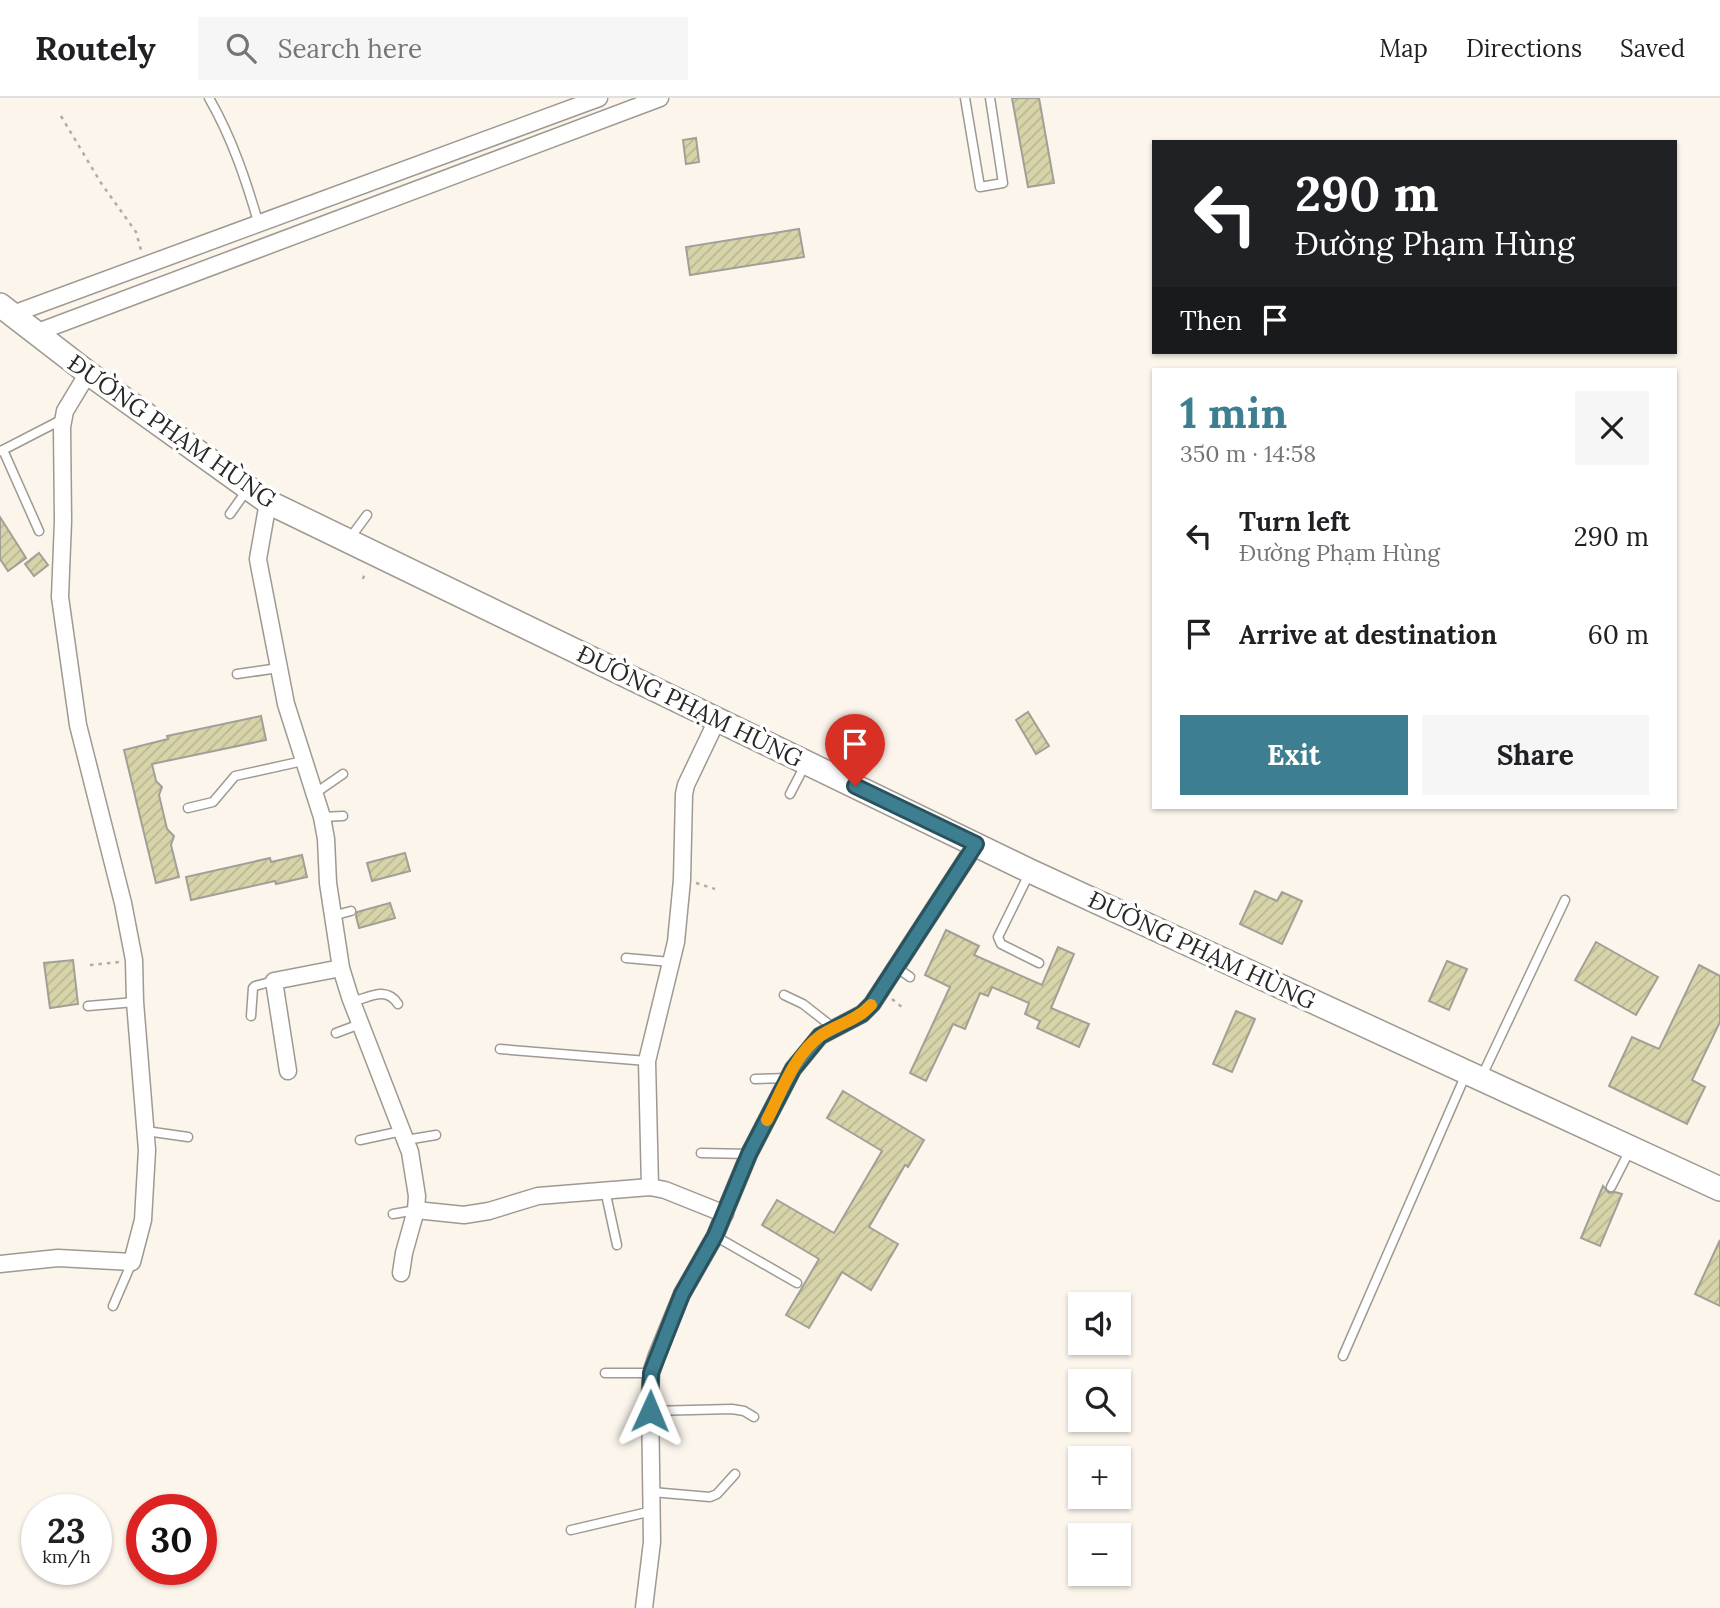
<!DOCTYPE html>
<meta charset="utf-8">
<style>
body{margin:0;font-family:Lora,serif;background:#f6f6f6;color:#202124;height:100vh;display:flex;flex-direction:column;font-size:26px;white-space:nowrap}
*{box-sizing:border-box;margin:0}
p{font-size:23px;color:#757577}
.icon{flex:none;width:38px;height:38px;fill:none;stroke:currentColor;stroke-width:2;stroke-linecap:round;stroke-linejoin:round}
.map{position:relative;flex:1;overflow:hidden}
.sheet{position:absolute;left:1152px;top:270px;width:525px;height:441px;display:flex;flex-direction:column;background:#fff;border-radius:0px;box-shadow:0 2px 5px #0004}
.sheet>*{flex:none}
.banner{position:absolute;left:1152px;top:42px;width:525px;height:214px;border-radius:0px;box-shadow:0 2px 5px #0004;background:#202124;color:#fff;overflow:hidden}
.controls{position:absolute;left:1068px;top:1194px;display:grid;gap:14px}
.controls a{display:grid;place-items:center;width:63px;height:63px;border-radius:0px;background:#fff;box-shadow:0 2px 5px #0004;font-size:35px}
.speed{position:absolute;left:21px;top:1396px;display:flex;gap:14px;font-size:35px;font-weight:700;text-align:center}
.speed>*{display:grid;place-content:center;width:91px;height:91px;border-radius:50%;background:#fff;box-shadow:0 2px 5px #0004;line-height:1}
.speed small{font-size:18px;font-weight:400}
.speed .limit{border:10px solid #d22;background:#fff;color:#111}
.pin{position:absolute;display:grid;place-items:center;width:60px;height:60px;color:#fff;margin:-72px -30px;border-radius:50% 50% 50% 0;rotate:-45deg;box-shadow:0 0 7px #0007}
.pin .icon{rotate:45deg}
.me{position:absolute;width:77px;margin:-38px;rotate:1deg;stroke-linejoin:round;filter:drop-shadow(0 0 5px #0008)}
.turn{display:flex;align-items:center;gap:24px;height:147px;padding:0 28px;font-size:32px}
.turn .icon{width:91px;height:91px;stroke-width:2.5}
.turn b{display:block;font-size:49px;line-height:60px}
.then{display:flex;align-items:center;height:66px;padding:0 28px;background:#0003;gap:14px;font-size:26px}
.round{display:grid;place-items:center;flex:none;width:74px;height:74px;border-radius:0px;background:#f6f6f6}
.overview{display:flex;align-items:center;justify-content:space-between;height:119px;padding:0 28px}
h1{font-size:42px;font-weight:800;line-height:52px;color:#3d7e91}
.action{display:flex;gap:14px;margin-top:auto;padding:14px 28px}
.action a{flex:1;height:80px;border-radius:0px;background:#3d7e91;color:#fff;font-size:28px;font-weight:800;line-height:80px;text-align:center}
.action a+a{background:#f6f6f6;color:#202124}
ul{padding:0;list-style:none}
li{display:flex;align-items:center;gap:21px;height:98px;padding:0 28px}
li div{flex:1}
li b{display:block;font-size:26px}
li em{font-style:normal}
header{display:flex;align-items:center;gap:42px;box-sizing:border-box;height:98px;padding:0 35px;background:#fff;border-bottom:2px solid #e0e0e0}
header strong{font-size:33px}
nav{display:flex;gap:38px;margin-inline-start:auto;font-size:24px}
.search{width:490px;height:63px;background:#f6f6f6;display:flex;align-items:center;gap:18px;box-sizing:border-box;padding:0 24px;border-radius:0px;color:#757577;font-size:26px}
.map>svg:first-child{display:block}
.building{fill:url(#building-hatch);stroke:#a1a097;stroke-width:2}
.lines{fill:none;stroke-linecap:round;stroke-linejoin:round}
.service-casing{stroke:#9f9991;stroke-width:11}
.minor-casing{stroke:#9f9991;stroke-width:19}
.secondary-casing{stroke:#9f9991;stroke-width:26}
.path{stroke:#b1aca6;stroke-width:2.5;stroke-dasharray:3.5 5;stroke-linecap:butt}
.service{stroke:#fff;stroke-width:8}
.minor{stroke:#fff;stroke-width:16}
.secondary{stroke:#fff;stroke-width:23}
.route-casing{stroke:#28525e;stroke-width:18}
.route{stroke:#3d7e91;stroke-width:12}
.slow{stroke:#f59e0b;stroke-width:12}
.labels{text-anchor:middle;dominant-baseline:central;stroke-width:7;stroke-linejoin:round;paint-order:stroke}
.street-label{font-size:24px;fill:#2a2825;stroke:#fff}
</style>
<header>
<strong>Routely</strong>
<div class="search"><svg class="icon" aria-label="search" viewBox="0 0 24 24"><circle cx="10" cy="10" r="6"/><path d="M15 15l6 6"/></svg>Search here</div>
<nav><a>Map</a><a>Directions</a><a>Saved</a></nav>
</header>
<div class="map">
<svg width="1720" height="1510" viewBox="0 0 1720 1510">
<defs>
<pattern id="building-hatch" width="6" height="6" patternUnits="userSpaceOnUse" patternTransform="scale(1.75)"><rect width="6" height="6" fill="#d8d4aa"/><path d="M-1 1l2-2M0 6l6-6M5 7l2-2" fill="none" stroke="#bab692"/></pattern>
</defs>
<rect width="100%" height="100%" fill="#fbf5ec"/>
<g class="building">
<path d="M1012,0h27l15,85 -26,4z"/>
<path d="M696,40l3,24 -13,2 -3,-24z"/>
<path d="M799,131l5,28 -114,18 -4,-28z"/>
<path d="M0,419l26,41 -18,13 -8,-12z"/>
<path d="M39,455l9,12 -14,11 -9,-12z"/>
<path d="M1028,614l21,34 -13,8 -20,-34z"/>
<path d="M261,618l5,24 -114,24 4,17 6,6 -3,8 8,34 7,7 -3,9 8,32 -23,6 -32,-133 44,-11 -1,-3z"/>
<path d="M405,755l5,18 -38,10 -5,-18z"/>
<path d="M302,757l5,22 -31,7 -1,-3 -84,19 -5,-23 84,-19 1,4z"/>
<path d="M1255,793l22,10 5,-9 20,9 -20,43 -42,-20z"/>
<path d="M390,805l5,15 -36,10 -3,-12 1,-4z"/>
<path d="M946,832l33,16 -5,9 68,30 16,-38 16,7 -23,54 38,16 -10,23 -42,-19 3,-7 -15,-7 4,-11 -37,-16 -4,9 -8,-3 -15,36 -12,-5 -27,57 -16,-8 40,-86 -25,-12z"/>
<path d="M1596,844l62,35 -22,38 -61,-35z"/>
<path d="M73,862l5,44 -28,4 -6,-45z"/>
<path d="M1447,863l20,8 -18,41 -20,-9z"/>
<path d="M1699,867l21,11v46l-28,58 13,7 -18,37 -78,-38 23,-49 27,12z"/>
<path d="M1236,913l19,8 -23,53 -19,-8z"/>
<path d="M843,993l81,49 -16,27 -3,-2 -36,62 29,17 -27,46 -29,-18 -33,56 -23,-13 33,-56 -57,-34 15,-25 57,33 48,-82 -55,-33z"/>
<path d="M1603,1088l6,7 6,-1 7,2 -22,52 -19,-8z"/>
<path d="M1720,1142v66l-25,-12z"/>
</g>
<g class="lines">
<defs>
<g id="service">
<path d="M209,0c23,40 37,82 50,127"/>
<path d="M965,0l15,89 23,-4 -13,-85"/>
<path d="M3,352l36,81"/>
<path d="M1,353l62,-32"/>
<path d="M230,416l17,-24"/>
<path d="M350,440l17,-23"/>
<path d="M237,576l42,-6"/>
<path d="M314,696l29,-20"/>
<path d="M790,696l15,-29"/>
<path d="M188,710l25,-6 22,-26 68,-15"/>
<path d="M322,719l21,-1"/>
<path d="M1029,776l-31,63 3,7 38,19"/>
<path d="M332,818l19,-5"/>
<path d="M626,860l45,4"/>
<path d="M896,869l14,10"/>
<path d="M784,897l19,9 32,25"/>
<path d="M352,904c18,-5 34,-16 46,2"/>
<path d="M88,908l47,-4"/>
<path d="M251,918l2,-28 2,-2 19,-5"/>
<path d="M336,935l24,-9"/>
<path d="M500,951l147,12"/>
<path d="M1481,980l84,-178"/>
<path d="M755,981l34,-1"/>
<path d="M146,1033l42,6"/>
<path d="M360,1042l42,-9"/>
<path d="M406,1042l30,-5"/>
<path d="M701,1055l48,1"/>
<path d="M1611,1089l19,-37"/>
<path d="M605,1092l12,55"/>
<path d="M393,1116l23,-4"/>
<path d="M715,1138l82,47"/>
<path d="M113,1208l19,-44"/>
<path d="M1343,1258l123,-282"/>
<path d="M605,1275h46"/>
<path d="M650,1313l82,-2 12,2 10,6"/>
<path d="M652,1394l58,5 7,-3 18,-20"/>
<path d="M571,1432l81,-19"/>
</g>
<g id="minor">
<path d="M13,216l586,-216"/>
<path d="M38,234l622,-234"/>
<path d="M268,404l-10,57 2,11 26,134 36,113 4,22 2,44 13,85 9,29 60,155 7,44 -1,14 -12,43 -3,20"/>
<path d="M288,973l-14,-90 67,-13"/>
<path d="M650,1089l-3,-126 29,-119 6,-62 2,-86 2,-9 31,-65"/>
<path d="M416,1112l48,5 25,-4 49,-15 112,-9 15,3 60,24"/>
<path d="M0,1166l58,-6 74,4 11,-42 4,-70 -12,-148 -1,-42 -11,-57 -45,-178 -18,-128 3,-76 -1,-94 3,-16 23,-38"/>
<path d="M644,1510l8,-66 -2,-147 1,-22 6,-18 25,-61 33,-58 34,-82 44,-85 27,-33 42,-22 10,-10 104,-160"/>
</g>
<path id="secondary" d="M0,207l88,68 180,129 762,369 690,318"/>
</defs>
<use href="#service" class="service-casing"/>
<use href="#minor" class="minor-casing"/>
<use href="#secondary" class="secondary-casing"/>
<g class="path">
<path d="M61,18l40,67 35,49 5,18"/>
<path d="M363,481l2,-7"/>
<path d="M696,785l19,6"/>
<path d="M90,867l30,-3"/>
<path d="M892,901l11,9"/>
</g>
<use href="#service" class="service"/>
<use href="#minor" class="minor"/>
<use href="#secondary" class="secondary"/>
</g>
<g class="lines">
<defs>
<path id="route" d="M650,1313l1,-38 31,-79 33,-58 34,-82 44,-85 27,-33 42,-22 10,-10 104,-160 -121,-58"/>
</defs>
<use href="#route" class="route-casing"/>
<use href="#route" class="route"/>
<path class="slow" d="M767,1022c14,-27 27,-65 53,-84 17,-12 35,-14 51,-31"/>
</g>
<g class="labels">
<g class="street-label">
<text transform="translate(172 333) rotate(35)">ĐƯỜNG PHẠM HÙNG</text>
<text transform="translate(690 608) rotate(26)">ĐƯỜNG PHẠM HÙNG</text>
<text transform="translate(1202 852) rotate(25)">ĐƯỜNG PHẠM HÙNG</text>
</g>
</g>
</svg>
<div class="controls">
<a><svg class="icon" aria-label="sound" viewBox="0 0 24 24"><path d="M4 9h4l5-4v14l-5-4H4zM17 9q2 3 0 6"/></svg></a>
<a><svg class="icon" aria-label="search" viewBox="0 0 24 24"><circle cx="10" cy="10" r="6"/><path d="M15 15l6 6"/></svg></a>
<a>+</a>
<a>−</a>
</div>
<div class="speed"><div>23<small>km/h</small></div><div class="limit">30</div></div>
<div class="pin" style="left:855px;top:688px;background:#d93025"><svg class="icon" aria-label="arrive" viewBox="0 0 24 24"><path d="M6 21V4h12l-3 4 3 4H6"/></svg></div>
<svg class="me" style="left:650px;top:1313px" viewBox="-20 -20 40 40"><path d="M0-17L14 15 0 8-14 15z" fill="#3d7e91" stroke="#fff" stroke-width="4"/></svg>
<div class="banner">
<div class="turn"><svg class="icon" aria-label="left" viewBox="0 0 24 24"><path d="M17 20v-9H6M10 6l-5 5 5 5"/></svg><div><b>290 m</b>Đường Phạm Hùng</div></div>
<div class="then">Then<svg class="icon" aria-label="arrive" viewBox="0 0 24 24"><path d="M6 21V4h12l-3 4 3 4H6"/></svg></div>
</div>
<section class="sheet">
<div class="overview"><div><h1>1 min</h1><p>350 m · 14:58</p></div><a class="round"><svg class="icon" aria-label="close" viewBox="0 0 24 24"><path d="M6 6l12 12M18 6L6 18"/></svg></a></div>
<ul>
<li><svg class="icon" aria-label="left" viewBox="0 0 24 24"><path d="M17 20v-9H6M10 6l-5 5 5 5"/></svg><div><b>Turn left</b><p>Đường Phạm Hùng</p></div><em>290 m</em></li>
<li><svg class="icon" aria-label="arrive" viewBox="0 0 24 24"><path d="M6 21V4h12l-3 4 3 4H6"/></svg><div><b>Arrive at destination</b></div><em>60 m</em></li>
</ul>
<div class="action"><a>Exit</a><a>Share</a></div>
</section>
</div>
